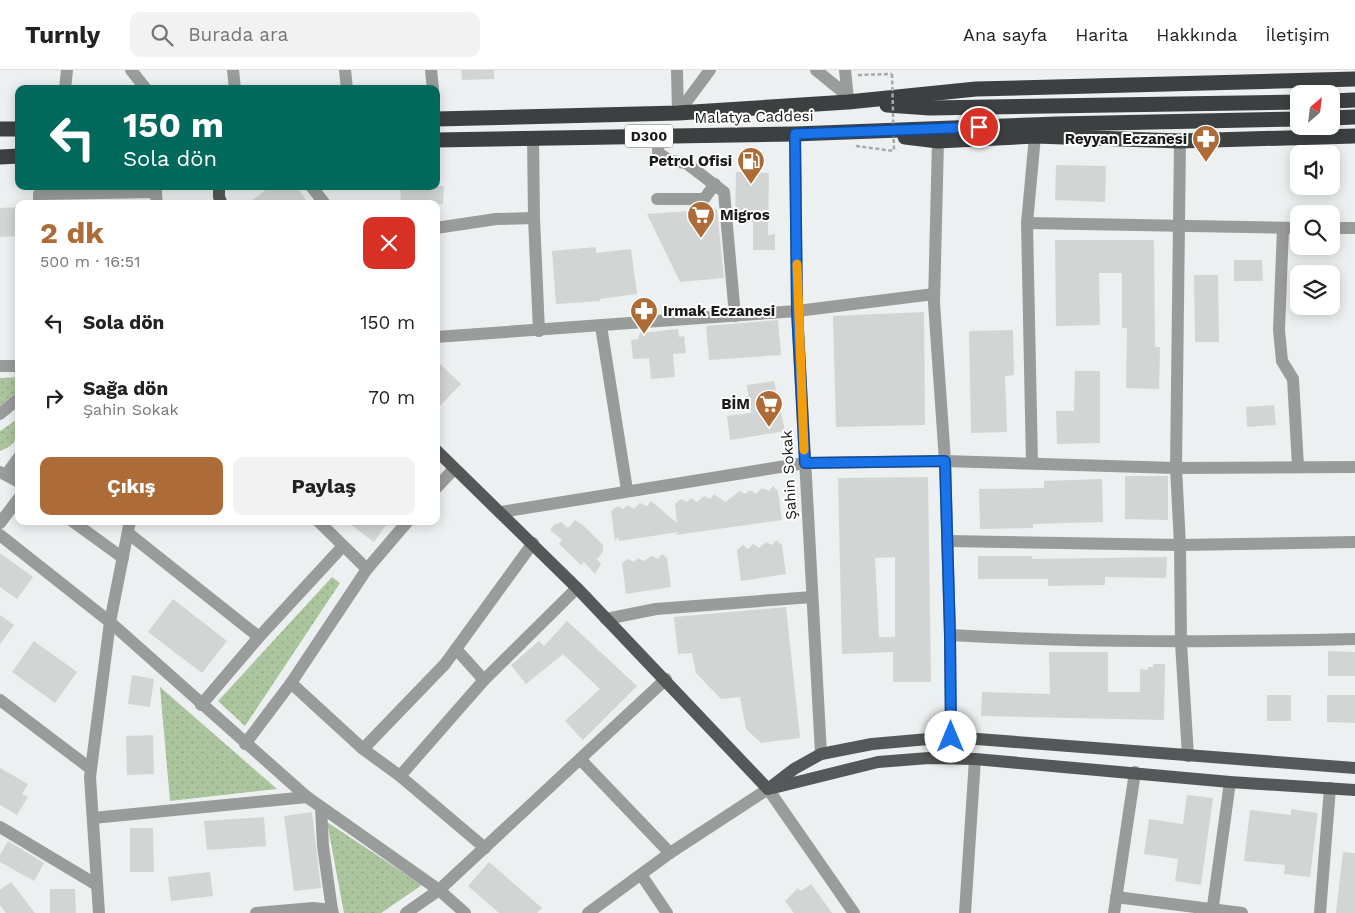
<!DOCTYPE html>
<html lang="tr">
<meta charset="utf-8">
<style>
body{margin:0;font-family:"Work Sans",sans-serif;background:#f2f2f2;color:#222;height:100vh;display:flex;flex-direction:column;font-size:19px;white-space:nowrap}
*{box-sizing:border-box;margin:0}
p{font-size:16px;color:#767676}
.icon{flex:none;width:28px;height:28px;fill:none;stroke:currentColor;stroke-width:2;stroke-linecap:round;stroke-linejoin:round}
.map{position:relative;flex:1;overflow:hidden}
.side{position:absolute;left:15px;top:130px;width:425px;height:325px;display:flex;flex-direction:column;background:#fff;border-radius:10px;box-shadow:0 2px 12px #0003}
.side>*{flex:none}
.top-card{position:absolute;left:15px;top:15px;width:425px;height:105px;border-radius:10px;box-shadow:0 2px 12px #0003;background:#00695c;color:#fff;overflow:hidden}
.needle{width:32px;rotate:28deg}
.controls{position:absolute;left:1290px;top:15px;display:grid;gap:10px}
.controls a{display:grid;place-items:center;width:50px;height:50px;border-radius:10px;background:#fff;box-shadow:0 2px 12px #0003;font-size:25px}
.pin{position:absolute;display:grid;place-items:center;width:42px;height:42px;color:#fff;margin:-21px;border:2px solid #fff;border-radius:50%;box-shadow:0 1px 5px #0007}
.me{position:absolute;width:55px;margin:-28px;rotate:0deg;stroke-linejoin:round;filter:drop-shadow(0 0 4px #0008)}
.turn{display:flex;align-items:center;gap:18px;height:105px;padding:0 25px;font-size:22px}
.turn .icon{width:65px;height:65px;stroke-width:2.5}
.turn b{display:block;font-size:35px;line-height:42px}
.round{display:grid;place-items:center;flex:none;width:52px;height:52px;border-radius:10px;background:#f2f2f2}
.headline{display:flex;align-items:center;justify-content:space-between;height:85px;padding:0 25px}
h1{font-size:30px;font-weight:700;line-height:38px;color:#ad6c37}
.action{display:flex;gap:10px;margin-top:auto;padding:10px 25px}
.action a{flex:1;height:58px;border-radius:10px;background:#ad6c37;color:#fff;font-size:20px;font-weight:700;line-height:58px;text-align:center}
.action a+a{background:#f2f2f2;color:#222}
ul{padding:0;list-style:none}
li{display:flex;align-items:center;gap:15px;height:75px;padding:0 25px}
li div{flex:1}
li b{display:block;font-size:19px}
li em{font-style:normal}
header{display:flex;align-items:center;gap:30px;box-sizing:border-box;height:70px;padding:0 25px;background:#fff;border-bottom:1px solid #e0e0e0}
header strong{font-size:24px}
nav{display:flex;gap:28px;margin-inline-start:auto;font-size:18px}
.search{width:350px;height:45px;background:#f2f2f2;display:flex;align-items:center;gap:12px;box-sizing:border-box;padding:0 18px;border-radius:10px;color:#767676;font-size:19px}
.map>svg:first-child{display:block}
.green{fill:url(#green-dots)}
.building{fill:#d2d5d4;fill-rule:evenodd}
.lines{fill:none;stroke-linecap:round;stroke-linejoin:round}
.path{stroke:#a6a9a9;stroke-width:2.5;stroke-dasharray:4 2.5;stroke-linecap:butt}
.minor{stroke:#9a9c9c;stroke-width:12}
.major{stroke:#555858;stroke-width:12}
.highway{stroke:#3d4041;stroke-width:15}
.path-bridge{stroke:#a6a9a9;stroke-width:2.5;stroke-dasharray:4 2.5;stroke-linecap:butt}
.route-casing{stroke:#114b97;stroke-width:12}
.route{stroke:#1a73e8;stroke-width:9}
.slow{stroke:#f59e0b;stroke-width:9}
.labels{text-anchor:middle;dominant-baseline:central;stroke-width:4;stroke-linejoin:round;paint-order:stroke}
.shield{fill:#fff;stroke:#5e5f5f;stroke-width:1}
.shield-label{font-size:14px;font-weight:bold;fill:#191a1a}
.street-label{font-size:15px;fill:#191a1a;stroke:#fff}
.poi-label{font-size:15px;font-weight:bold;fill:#191a1a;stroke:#fff;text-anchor:end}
</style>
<header>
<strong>Turnly</strong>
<div class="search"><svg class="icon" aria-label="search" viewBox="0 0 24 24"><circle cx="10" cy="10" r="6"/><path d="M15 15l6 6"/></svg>Burada ara</div>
<nav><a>Ana sayfa</a><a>Harita</a><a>Hakkında</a><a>İletişim</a></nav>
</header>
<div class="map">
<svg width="1355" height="843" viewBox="0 0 1355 843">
<defs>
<pattern id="green-dots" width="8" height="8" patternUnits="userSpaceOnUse" patternTransform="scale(1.25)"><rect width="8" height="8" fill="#abc59e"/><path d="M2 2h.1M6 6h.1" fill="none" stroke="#93a988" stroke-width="1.8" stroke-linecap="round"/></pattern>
</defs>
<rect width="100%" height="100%" fill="#edf0f0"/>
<g class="green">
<path d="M19,307v13l-19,16v-28z"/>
<path d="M19,348c0,17 -2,27 -19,33v-20z"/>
<path d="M332,507l8,6 -95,143 -27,-25z"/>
<path d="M160,617l117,102 -107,12z"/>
<path d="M327,752l95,63 -41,28h-37z"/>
</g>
<g class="building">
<path d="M461,0h33v9l-32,1z"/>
<path d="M1056,95l50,1 -1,36 -50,-2z"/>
<path d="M736,102l33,1 -1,62 7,-1v16h-22v-28h-18z"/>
<path d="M271,116h25l13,18h-62z"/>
<path d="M400,116h44l-1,18h-42z"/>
<path d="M19,137v29l-19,1v-29z"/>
<path d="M717,139l7,69 -44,4 -33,-68z"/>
<path d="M1055,170h99l1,107h5l-1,42 -33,-1 1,-60h-5v-55h-23l1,52 -44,1z"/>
<path d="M596,177v6l35,-4 6,45 -37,5v2l-44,3 -4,-53z"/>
<path d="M1234,190h28l1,21h-29z"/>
<path d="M1194,205h24l1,67h-24z"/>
<path d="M924,242l1,113 -89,2 -3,-111z"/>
<path d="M778,250l3,35 -72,5 -3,-34z"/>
<path d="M678,259l1,8 5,-1 2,17 -13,1 2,23 -24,2 -2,-21 -16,1 -2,-19 7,-1 2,-6z"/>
<path d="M1013,260l1,45 -9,1 2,56 -36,1 -2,-102z"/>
<path d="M436,290l25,24 -25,26z"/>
<path d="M1075,301h25v72l-43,1 -1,-33h18z"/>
<path d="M774,311l11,50 -55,9 -3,-24 24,-3 -4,-28z"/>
<path d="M1274,335l2,20 -29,2 -1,-20z"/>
<path d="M1125,406h43v44l-43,-1z"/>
<path d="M928,407l3,205h-38v-30l-51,2 -4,-176zM895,487v80h-16l-4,-79z"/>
<path d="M1102,409l1,43 -70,2v4l-53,1 -1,-40 65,-1v-7z"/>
<path d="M773,416l5,5 4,29 -107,15 4,-3 -60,9 -1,-4 -3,5 -4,-31 7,-5 5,3 5,-4 6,4 6,-6 7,3 4,-5 26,22 -2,-19 6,-5 6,3 4,-4 6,4 7,-6 6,3 4,-5 11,8 15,-11 5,3 5,-4 6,4 6,-6 7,3z"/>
<path d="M575,450l8,5 20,20v7l-6,7 4,5 -6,10 -11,-12 -3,3 -22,-21 3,-4 -12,-10 4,-5 7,-3 7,6z"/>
<path d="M346,451h43l-15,21z"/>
<path d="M776,470l6,5 4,29 -45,7 -4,-31 6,-5 5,4 5,-5 6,4 7,-6 6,3z"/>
<path d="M0,483l33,24 -16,22 -17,-12z"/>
<path d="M662,484l5,4 4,29 -45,7 -4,-31 6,-4 6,3 4,-4 6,3 7,-5 7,3z"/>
<path d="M978,486h54v3l135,-2 -1,21 -61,-1v8l-57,1v-7h-70z"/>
<path d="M173,529l54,42 -25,32 -54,-41z"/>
<path d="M786,537l14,131 -39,5 -15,-14 -6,-32 -19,2 -25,-26 -4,-20 -14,1 -4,-37z"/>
<path d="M0,545l14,10 -14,19z"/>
<path d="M567,551l70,65 -54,54 -18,-19 35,-32 -37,-35 -37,30 -15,-19 28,-24 5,5z"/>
<path d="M34,571l43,31 -22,31 -43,-31z"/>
<path d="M1328,581l27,1v24h-27z"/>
<path d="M1049,582h59v40h32v-23l8,1v-3h6l-1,-3h12l-1,56 -183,-4 1,-24 68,2z"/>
<path d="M132,605l22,4 -4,28 -22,-3z"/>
<rect x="1267" y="625" width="24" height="26"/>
<path d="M1327,625h28v28l-28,-1z"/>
<path d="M153,665l1,39 -27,1 -1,-39z"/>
<path d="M0,698l28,16 -6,10 6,3 -11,18 -17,-10z"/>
<path d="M1187,725l26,3 -12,87 -26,-4 3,-22 -34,-5 5,-35 34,5z"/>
<path d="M1291,739l27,4 -8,64 -26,-3 1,-9 -41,-4 6,-51 41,5z"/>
<path d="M312,742l9,76 -27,3 -10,-75z"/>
<path d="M264,747l2,29 -59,4 -3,-29z"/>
<path d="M130,758h23l1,44h-24z"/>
<path d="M8,771l36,22 -10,18 -34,-19v-7z"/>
<path d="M1343,782l12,1v60h-19z"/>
<path d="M489,792l53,46 -5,5h-38l-31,-27z"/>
<path d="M210,802l3,24 -42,5 -3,-24z"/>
<path d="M11,812l24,31h-29l-6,-8v-15z"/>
<path d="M811,814l21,29h-38l-9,-12 13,-13 3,3z"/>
<path d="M50,819h25l1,24h-26z"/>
</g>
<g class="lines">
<g class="path">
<path d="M858,5l34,-1"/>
<path d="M856,76l38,5"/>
</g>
<g class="minor">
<path d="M131,0l15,19"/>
<path d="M233,0l2,19"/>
<path d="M345,0l2,19"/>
<path d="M431,0l2,19"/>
<path d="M677,0l1,43"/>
<path d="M816,0l32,26"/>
<path d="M845,0l3,29"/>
<path d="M65,19l2,-19"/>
<path d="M678,43l32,-43"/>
<path d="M795,64l2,177 24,443"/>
<path d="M659,66l-1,16 3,3 10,6 15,2 38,29 11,124"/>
<path d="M533,67l1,81 5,113"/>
<path d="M938,71l-4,162 11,158 5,174 1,102"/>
<path d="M1180,71l-4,327 4,77 1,98 7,113"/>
<path d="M155,116l2,18"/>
<path d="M311,116l14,18"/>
<path d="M657,129h47l11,-15"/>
<path d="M39,134v-10l117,-2"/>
<path d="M1027,153l272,5"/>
<path d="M436,158l60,-9 38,-1"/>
<path d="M1283,158l-4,102 3,31 11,18 5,87"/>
<path d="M1331,158h24"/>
<path d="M601,256l26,164"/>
<path d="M436,267l361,-26 137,-17"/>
<path d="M0,296h19"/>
<path d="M0,344l19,-16"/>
<path d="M1032,393l-5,-240 8,-87"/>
<path d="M0,402l19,10"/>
<path d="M6,405l13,-18"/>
<path d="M436,418l18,-19"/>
<path d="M501,442l304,-49 140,-2 231,7 179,-1"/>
<path d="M72,451l51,37"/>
<path d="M318,451l49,48"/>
<path d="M0,453l19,-25"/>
<path d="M128,463l131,104"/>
<path d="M0,465l110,87 197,175 132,93 26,23"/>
<path d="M948,471l232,4 175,-3"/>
<path d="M606,549l50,-10 156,-12"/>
<path d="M950,565c135,8 270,7 405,4"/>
<path d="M456,579l28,31"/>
<path d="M291,613l72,66 37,27 85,72"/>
<path d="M0,630l91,69"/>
<path d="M201,635l58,-68 84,-91"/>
<path d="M245,674l46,-61 76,-114 41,-48"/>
<path d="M363,679l82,-85 88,-121"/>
<path d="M581,690l89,93"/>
<path d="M400,706l84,-96 93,-92"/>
<path d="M321,738l2,38 9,64"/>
<path d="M93,748l214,-21"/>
<path d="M0,757l97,58"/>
<path d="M642,806l25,37"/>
<path d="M1116,827l126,16"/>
<path d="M99,843l-9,-136 20,-155 20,-101"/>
<path d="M256,843l57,-5 19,2 1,3"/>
<path d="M406,843l33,-23 227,-211"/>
<path d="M588,843l82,-60 98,-64 86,124"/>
<path d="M965,843l10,-154"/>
<path d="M1114,843l21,-141"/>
<path d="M1212,843l18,-131"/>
<path d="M1320,843l10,-125"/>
</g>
<g class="major">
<path d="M219,116v11l3,7"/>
<path d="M436,380l141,138 191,201"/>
<path d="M773,718l105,-26 51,-4 46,1 255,23 125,8"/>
<path d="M768,719l26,-20 27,-15 51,-10 79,-7 404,31"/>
</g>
<g class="highway">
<path d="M1331,31l24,-1"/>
<path d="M887,35l43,3 369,-6"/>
<path d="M1331,48l24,-1"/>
<path d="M436,49l242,-6 170,-11 128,-13 379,-10"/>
<path d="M0,59h19"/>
<path d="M905,67l33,4 97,-5 145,5 175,-5"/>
<path d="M436,70l359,-6 262,-10 242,-5"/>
<path d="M0,87l19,-1"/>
</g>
<path class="path-bridge" d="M892,4l2,77"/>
</g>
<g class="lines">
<defs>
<path id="route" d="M951,667l-1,-102 -5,-174 -140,2 -8,-152 -2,-177 184,-7"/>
</defs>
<use href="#route" class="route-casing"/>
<use href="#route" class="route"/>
<path class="slow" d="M797,194l7,186"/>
</g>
<defs>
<symbol id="pharmacy-pin" viewBox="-11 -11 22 30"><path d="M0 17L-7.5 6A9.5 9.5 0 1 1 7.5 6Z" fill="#ad6c37" stroke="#fff"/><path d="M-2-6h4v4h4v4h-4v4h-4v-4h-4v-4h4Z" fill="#fff"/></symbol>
<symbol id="fuel-pin" viewBox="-11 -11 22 30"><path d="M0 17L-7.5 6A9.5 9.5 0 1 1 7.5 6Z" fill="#ad6c37" stroke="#fff"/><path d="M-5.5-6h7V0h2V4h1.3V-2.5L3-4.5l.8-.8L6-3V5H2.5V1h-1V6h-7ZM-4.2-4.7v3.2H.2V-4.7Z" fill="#fff"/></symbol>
<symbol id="supermarket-pin" viewBox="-11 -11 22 30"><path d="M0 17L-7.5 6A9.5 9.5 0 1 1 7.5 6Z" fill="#ad6c37" stroke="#fff"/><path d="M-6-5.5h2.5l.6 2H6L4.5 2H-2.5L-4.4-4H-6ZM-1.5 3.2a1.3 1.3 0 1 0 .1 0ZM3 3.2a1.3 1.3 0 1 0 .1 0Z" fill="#fff"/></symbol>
</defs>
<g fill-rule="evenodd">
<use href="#pharmacy-pin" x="1190" y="53" width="32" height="43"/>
<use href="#fuel-pin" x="735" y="75" width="32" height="43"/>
<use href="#supermarket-pin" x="685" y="129" width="32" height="43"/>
<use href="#pharmacy-pin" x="628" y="225" width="32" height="43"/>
<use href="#supermarket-pin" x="753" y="318" width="32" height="43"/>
</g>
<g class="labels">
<rect class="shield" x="625" y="54.5" width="48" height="23" rx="4"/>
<g class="shield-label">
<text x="649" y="66">D300</text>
</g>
<g class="street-label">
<text transform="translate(754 47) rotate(-1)">Malatya Caddesi</text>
<text transform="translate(789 405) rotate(-93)">Şahin Sokak</text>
</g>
<g class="poi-label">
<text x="1187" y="69">Reyyan Eczanesi</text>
<text x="732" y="91">Petrol Ofisi</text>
<text x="720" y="145" text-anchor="start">Migros</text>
<text x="663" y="241" text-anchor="start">Irmak Eczanesi</text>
<text x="750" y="334">BİM</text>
</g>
</g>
</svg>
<div class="controls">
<a><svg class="needle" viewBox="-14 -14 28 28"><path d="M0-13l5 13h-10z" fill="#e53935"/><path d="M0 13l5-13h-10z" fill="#767676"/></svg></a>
<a><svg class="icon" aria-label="sound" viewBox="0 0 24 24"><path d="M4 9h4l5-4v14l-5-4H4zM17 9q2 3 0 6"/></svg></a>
<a><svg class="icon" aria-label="search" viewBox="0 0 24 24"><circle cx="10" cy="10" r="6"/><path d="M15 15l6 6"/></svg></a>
<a><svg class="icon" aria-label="layers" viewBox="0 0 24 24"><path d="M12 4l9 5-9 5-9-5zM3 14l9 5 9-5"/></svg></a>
</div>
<div class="pin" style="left:979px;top:57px;background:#d93025"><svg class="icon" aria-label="arrive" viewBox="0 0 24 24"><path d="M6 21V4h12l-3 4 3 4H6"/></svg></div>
<svg class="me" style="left:951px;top:667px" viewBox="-20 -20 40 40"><circle r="19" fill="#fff"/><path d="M0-13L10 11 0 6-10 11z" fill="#1a73e8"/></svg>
<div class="top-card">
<div class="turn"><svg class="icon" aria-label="left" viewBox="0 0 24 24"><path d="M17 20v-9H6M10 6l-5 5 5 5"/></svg><div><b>150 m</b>Sola dön</div></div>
</div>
<section class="side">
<div class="headline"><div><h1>2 dk</h1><p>500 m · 16:51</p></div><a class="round" style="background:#d93025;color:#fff"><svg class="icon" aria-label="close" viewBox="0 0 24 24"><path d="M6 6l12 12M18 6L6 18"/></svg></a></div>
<ul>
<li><svg class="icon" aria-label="left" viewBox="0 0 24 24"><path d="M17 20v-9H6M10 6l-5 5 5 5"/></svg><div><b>Sola dön</b></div><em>150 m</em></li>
<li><svg class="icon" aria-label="right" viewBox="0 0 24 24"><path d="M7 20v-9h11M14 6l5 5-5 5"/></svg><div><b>Sağa dön</b><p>Şahin Sokak</p></div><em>70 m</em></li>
</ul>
<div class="action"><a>Çıkış</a><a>Paylaş</a></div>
</section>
</div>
